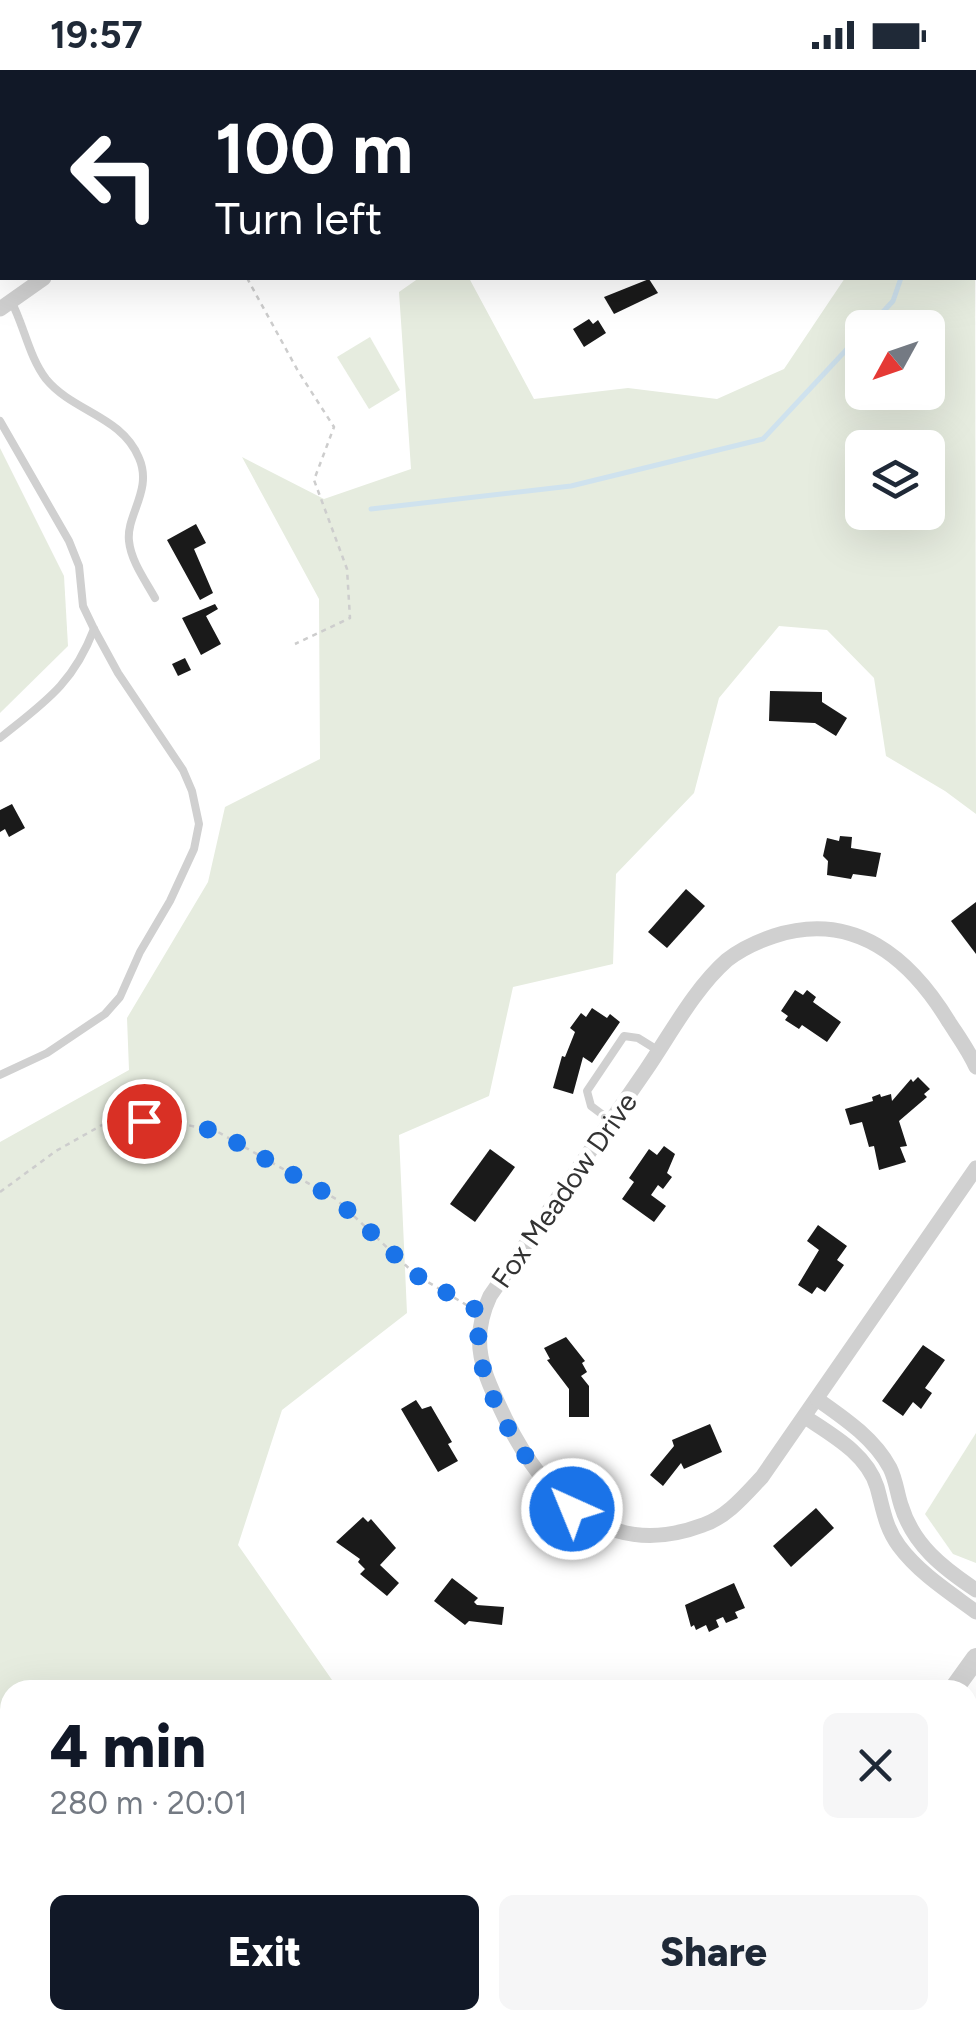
<!DOCTYPE html>
<meta charset="utf-8">
<style>
body{margin:0;font-family:Figtree,sans-serif;background:#f6f6f7;color:#1f2937;height:100vh;display:flex;flex-direction:column;font-size:38px;white-space:nowrap}
*{box-sizing:border-box;margin:0}
p{font-size:32px;color:#747a83}
.icon{flex:none;width:55px;height:55px;fill:none;stroke:currentColor;stroke-width:2;stroke-linecap:round;stroke-linejoin:round}
.map{position:relative;flex:1;overflow:hidden}
.sheet{position:absolute;left:0px;top:1610px;width:978px;height:350px;display:flex;flex-direction:column;background:#fff;border-radius:30px 30px 0 0;box-shadow:0 10px 40px #0002}
.sheet>*{flex:none}
.hud{position:absolute;left:0px;top:0px;width:978px;height:210px;box-shadow:0 10px 40px #0002;background:#111827;color:#fff;overflow:hidden}
.needle{width:65px;rotate:230deg}
.controls{position:absolute;left:845px;top:240px;display:grid;gap:20px}
.controls a{display:grid;place-items:center;width:100px;height:100px;border-radius:15px;background:#fff;box-shadow:0 10px 40px #0002;font-size:50px}
.pin{position:absolute;display:grid;place-items:center;width:85px;height:85px;color:#fff;margin:-42px;border:5px solid #fff;border-radius:50%;box-shadow:0 2px 10px #0007}
.me{position:absolute;width:110px;margin:-55px;rotate:316deg;stroke-linejoin:round;filter:drop-shadow(0 0 8px #0008)}
.turn{display:flex;align-items:center;gap:35px;height:210px;padding:0 50px;font-size:45px}
.turn .icon{width:130px;height:130px;stroke-width:2.5}
.turn b{display:block;font-size:70px;line-height:85px}
.round{display:grid;place-items:center;flex:none;width:105px;height:105px;border-radius:15px;background:#f6f6f7}
.head{display:flex;align-items:center;justify-content:space-between;height:170px;padding:0 50px}
h1{font-size:60px;font-weight:800;line-height:75px;color:#111827}
.primary-button{display:flex;gap:20px;margin-top:auto;padding:20px 50px}
.primary-button a{flex:1;height:115px;border-radius:15px;background:#111827;color:#fff;font-size:40px;font-weight:800;line-height:115px;text-align:center}
.primary-button a+a{background:#f6f6f7;color:#1f2937}
.status{display:flex;justify-content:space-between;align-items:center;height:70px;padding:0 50px;background:#fff;direction:ltr}
.status svg{height:28px;fill:currentColor}
.map>svg:first-child{display:block}
.green{fill:#e6ecdf;fill-rule:evenodd}
.lines{fill:none;stroke-linecap:round;stroke-linejoin:round}
.stream{stroke:#cfe2ee;stroke-width:5}
.building{fill:#1a1a1a}
.path{stroke:#cdcdcd;stroke-width:2.5;stroke-dasharray:5 5;stroke-linecap:butt}
.service{stroke:#d0d0d0;stroke-width:8}
.minor{stroke:#d0d0d0;stroke-width:15}
.tertiary{stroke:#d0d0d0;stroke-width:20}
.route{stroke:#1a73e8;stroke-width:18;stroke-dasharray:0 32.4}
.labels{text-anchor:middle;dominant-baseline:central;stroke-width:10;stroke-linejoin:round;paint-order:stroke}
.street-label{font-size:28px;fill:#333;stroke:#fff}
</style>
<div class="status"><b>19:57</b><svg viewBox="0 0 49 12"><path d="M0 12V9h3v3zM5 12V6h3v6zM10 12V3h3v9zM15 12V0h3v12zM26 1h20v11H26zM47 4h2v5h-2z"/></svg></div>
<div class="map">
<svg width="976" height="1960" viewBox="0 0 976 1960">
<rect width="100%" height="100%" fill="#fff"/>
<g class="green">
<path d="M975,127l1,617 -31,-23 -59,-35 -12,-78 -47,-48 -48,-4 -60,72 -25,95 -78,81 -3,90 -100,23 -24,109 -90,39 8,178 -125,97 -44,135 101,145h-329v154l-10,4v-706l129,-72 -2,-52 81,-136 17,-75 95,-48 -1,-160 -77,-142 82,42 87,-30 -12,-177 20,-14h50l65,121 94,-11 89,11 67,-30 61,-91h130zM862,258h66v64h-66zM862,378h66v64h-66z"/>
<path d="M370,267l30,53 -31,19 -32,-52z"/>
<path d="M0,378l64,128 4,70 -68,67z"/>
<path d="M976,1363v130l-23,-9 -28,-40z"/>
<path d="M176,1950h110v10h-105z"/>
</g>
<g class="lines">
<g class="stream">
<path d="M868,258l25,-27 8,-23"/>
<path d="M371,439l200,-23 192,-47 99,-106"/>
</g>
</g>
<g class="building">
<path d="M649,209l9,14 -44,21 -10,-17z"/>
<path d="M589,249l4,5 5,-4 8,13 -22,14 -11,-18z"/>
<path d="M196,454l10,19 -12,6 19,44 -13,7 -33,-60z"/>
<path d="M215,534l3,5 -12,7 15,28 -20,11 -19,-37z"/>
<path d="M185,588l6,12 -13,6 -6,-12z"/>
<path d="M770,621l52,1v10l25,16 -11,18 -21,-13 -46,-2z"/>
<path d="M12,734l13,24 -16,9 -4,-8 -5,3v-22z"/>
<path d="M840,766l12,1 -1,11 30,5 -5,24 -23,-3 -2,5 -24,-4 1,-14 -5,-5 4,-18 12,3z"/>
<path d="M686,819l19,17 -38,42 -19,-16z"/>
<path d="M976,832v52l-25,-33z"/>
<path d="M795,920l8,5 4,-5 9,7 -3,5 28,20 -14,20 -25,-17 -3,4 -14,-9 3,-4 -7,-5z"/>
<path d="M592,938l15,10 3,-4 10,8 -28,41 -9,-6 -10,37 -20,-6 9,-32 3,1 10,-25 -5,-4 11,-15 5,4z"/>
<path d="M918,1007l12,12 -6,5 3,3 -28,24 8,25 -7,1 6,15 -27,8 -5,-24 -5,1 -7,-25 -12,3 -5,-16 28,-8 -1,-4 8,-3 1,3 10,-3 1,7 19,-22 2,3z"/>
<path d="M664,1076l11,8 -8,19 5,4 -9,12 -5,-4 -7,10 15,11 -12,16 -32,-23 12,-17 -5,-4 20,-29 8,6z"/>
<path d="M490,1079l25,18 -40,55 -25,-18z"/>
<path d="M818,1155l29,21 -10,14 7,5 -19,27 -8,-5 -5,7 -14,-9 21,-35 -12,-9z"/>
<path d="M566,1267l19,24 -3,2 5,9 -6,4 8,10v31h-20v-28l-22,-29 3,-1 -6,-11z"/>
<path d="M923,1275l22,15 -20,28 7,5 -11,16 -8,-7 -10,14 -21,-15z"/>
<path d="M416,1330l6,9 9,-3 21,36 -4,2 10,17 -20,11 -37,-63z"/>
<path d="M710,1354l12,28 -38,17 -3,-6 -18,23 -13,-11 24,-29 -2,-6z"/>
<path d="M816,1438l18,20 -43,39 -18,-21z"/>
<path d="M363,1447l5,5 3,-3 25,29 -16,17 19,18 -12,13 -27,-22 5,-5 -7,-7 2,-3 -24,-17z"/>
<path d="M452,1508l26,20 -4,4 3,3 27,2 -2,18 -33,-4 -4,4 -31,-24z"/>
<path d="M734,1513l11,25 -10,4 3,6 -12,5 -3,-6 -7,3 3,7 -10,5 -3,-7 -10,5 -2,-5 -3,2 -6,-22z"/>
</g>
<g class="lines">
<g class="path">
<path d="M247,208l51,93 36,56 -20,53 33,89 3,49 -55,26"/>
<path d="M0,1122l56,-41 46,-26 42,-4 35,2 39,9 118,67 80,76 54,32"/>
</g>
<g class="service">
<path d="M11,231c13,24 18,56 35,78 27,33 76,37 93,79 14,32 -13,57 -10,83 2,20 16,39 26,57"/>
<path d="M0,351l69,120 10,25 4,40 11,23 24,44 65,97 9,21 7,33 -5,25 -24,52 -30,51 -20,45 -15,17 -58,39 -47,22"/>
<path d="M0,668c45,-36 73,-54 94,-109"/>
<path d="M611,1051l-20,-15 -4,-15 37,-55 14,2 21,13"/>
</g>
<g class="minor">
<path d="M213,2l2,-2"/>
<path d="M0,239l44,-31"/>
<path d="M976,997c-7,-16 -18,-31 -27,-45 -39,-64 -95,-112 -175,-86 -15,5 -34,14 -47,24 -33,29 -57,75 -81,110 -52,76 -104,151 -156,226 -22,47 -6,78 15,122 39,80 103,143 198,107 24,-8 42,-30 59,-48l214,-309"/>
<path d="M817,1329c27,19 57,39 73,69 6,12 7,25 11,37 12,40 42,63 75,85"/>
<path d="M805,1347c27,18 62,37 72,70 6,21 8,40 22,59 20,27 50,46 77,66"/>
</g>
<g class="tertiary">
<path d="M922,0l1,2"/>
<path d="M975,91l1,2"/>
<path d="M953,1620l23,-32"/>
<path d="M622,1960l24,-10"/>
</g>
</g>
<g class="lines">
<path class="route" d="M144,1051l35,1 39,10 118,67 80,76 66,38c-20,58 47,160 90,196"/>
</g>
<g class="labels">
<g class="street-label">
<text transform="translate(564 1120) rotate(-55)">Fox Meadow Drive</text>
</g>
</g>
</svg>
<div class="controls">
<a><svg class="needle" viewBox="-14 -14 28 28"><path d="M0-13l5 13h-10z" fill="#e53935"/><path d="M0 13l5-13h-10z" fill="#747a83"/></svg></a>
<a><svg class="icon" aria-label="layers" viewBox="0 0 24 24"><path d="M12 4l9 5-9 5-9-5zM3 14l9 5 9-5"/></svg></a>
</div>
<div class="pin" style="left:144px;top:1051px;background:#d93025"><svg class="icon" aria-label="arrive" viewBox="0 0 24 24"><path d="M6 21V4h12l-3 4 3 4H6"/></svg></div>
<svg class="me" style="left:572px;top:1439px" viewBox="-20 -20 40 40"><circle r="17" fill="#1a73e8" stroke="#fff" stroke-width="3"/><path d="M0-11L8 9 0 5-8 9z" fill="#fff"/></svg>
<div class="hud">
<div class="turn"><svg class="icon" aria-label="left" viewBox="0 0 24 24"><path d="M17 20v-9H6M10 6l-5 5 5 5"/></svg><div><b>100 m</b>Turn left</div></div>
</div>
<section class="sheet">
<div class="head"><div><h1>4 min</h1><p>280 m · 20:01</p></div><a class="round"><svg class="icon" aria-label="close" viewBox="0 0 24 24"><path d="M6 6l12 12M18 6L6 18"/></svg></a></div>
<div class="primary-button"><a>Exit</a><a>Share</a></div>
</section>
</div>
